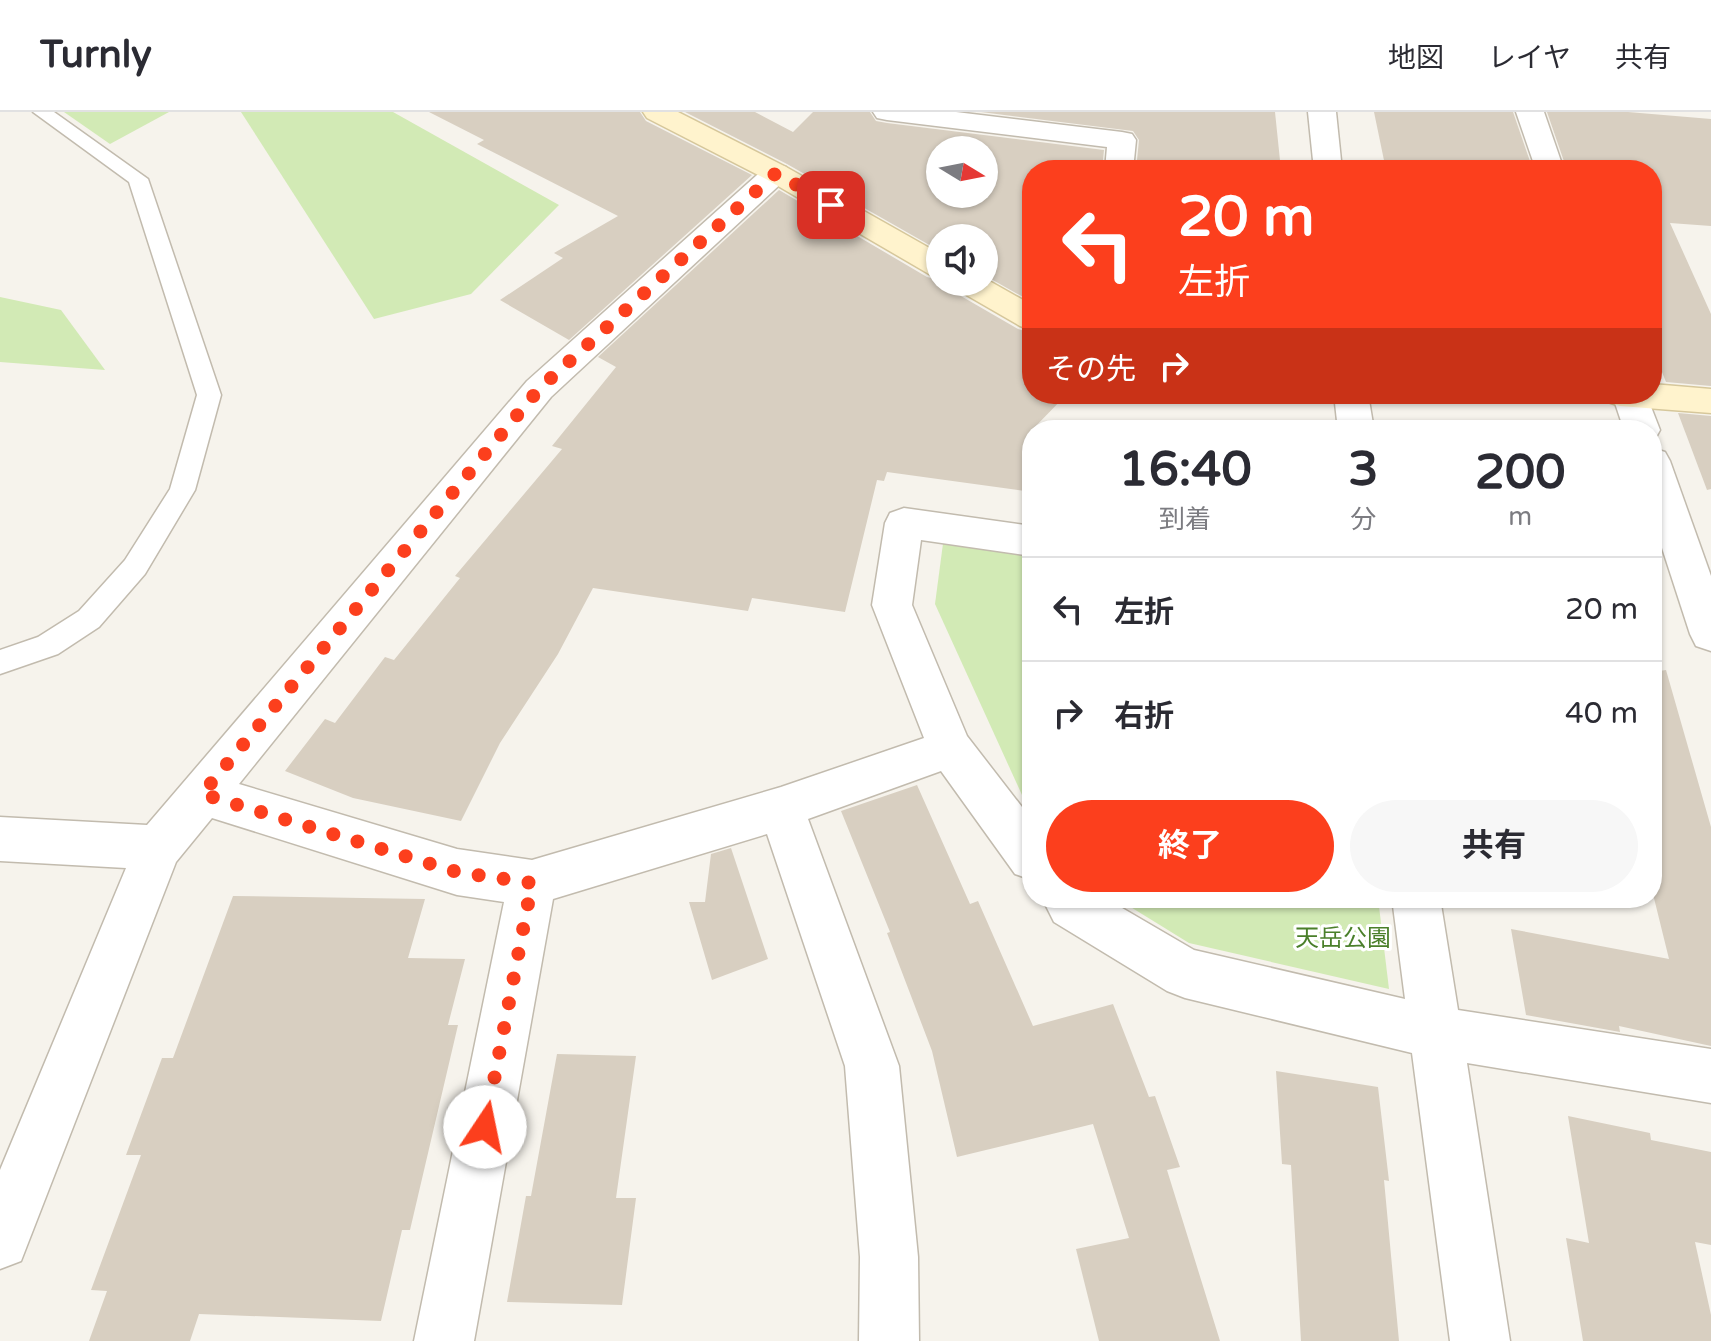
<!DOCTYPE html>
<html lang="ja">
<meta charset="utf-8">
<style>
body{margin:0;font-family:"Varela Round","Noto Sans JP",sans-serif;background:#f7f7f7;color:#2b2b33;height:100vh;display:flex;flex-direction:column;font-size:30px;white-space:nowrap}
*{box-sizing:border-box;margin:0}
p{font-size:26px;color:#7c7c81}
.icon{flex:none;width:44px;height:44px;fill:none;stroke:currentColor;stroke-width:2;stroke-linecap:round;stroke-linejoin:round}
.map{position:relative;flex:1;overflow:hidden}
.sheet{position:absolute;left:1022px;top:308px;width:640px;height:488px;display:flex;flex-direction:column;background:#fff;border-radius:32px;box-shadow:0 2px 6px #0004}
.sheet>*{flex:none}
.guide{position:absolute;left:1022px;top:48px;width:640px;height:244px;border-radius:32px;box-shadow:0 2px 6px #0004;background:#fc3f1d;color:#fff;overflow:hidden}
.needle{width:52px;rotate:100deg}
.controls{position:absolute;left:926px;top:24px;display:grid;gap:16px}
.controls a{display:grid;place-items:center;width:72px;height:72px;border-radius:50%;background:#fff;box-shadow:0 2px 6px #0004;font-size:40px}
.pin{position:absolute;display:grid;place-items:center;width:68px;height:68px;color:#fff;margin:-34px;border-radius:16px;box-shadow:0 4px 12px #0006}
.me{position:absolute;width:88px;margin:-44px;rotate:11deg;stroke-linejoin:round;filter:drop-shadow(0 0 6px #0008)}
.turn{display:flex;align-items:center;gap:28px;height:168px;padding:0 24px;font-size:36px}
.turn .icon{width:104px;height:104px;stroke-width:2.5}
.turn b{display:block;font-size:56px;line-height:68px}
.then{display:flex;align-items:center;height:76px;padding:0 24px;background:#0003;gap:16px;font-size:30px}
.eta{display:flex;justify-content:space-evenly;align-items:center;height:136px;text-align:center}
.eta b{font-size:48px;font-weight:700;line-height:56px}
.action{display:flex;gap:16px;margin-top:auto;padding:16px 24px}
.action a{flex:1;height:92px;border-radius:48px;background:#fc3f1d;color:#fff;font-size:32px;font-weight:700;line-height:92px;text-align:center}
.action a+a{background:#f7f7f7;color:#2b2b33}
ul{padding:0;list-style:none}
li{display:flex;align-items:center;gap:24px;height:104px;padding:0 24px;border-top:2px solid #e1e1e2}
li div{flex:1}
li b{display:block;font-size:30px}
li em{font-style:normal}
header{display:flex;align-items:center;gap:48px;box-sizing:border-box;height:112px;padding:0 40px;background:#fff;border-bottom:2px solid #e1e1e2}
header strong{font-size:38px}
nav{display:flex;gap:44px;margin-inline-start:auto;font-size:28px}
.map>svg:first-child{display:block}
.green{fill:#d2eab5}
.building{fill:#d8cfc1;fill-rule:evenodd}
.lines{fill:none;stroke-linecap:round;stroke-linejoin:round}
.lane-casing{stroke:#c2bbae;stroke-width:3}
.street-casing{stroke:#c2bbae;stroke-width:3}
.secondary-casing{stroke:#d6c79b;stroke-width:3}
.lane{fill:#fff;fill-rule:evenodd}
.street{fill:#fff;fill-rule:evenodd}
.secondary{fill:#fff3cd;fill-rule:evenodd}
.route{stroke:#fc3f1d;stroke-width:14;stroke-dasharray:0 25.2}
.labels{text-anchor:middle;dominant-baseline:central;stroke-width:6;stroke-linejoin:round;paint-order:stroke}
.park-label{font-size:24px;fill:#4a7f2a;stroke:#fff}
</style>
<header>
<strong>Turnly</strong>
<nav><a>地図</a><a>レイヤ</a><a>共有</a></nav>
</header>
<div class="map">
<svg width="1711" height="1229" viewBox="0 0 1711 1229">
<rect width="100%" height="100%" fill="#f6f3ec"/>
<g class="green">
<path d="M64,0h105l-59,32z"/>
<path d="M241,0h152l166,93 -88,89 -97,25z"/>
<path d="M0,185l61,13 44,60 -105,-8z"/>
<path d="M944,424l88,13v268l-97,-213z"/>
<path d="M1116,786h262l11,91 -200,-46z"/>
</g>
<g class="building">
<path d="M429,0h211l6,9 106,54 -183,165 -69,-40 63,-42 -9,-5 64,-37 -141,-72 7,-4z"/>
<path d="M685,0h70l38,20 20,-20h57l6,9 11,2 217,27 -2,20h-70v132l-48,-27v-37h-44v13l-153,-87zM940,38h44v44h-44z"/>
<path d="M981,0h294l6,58h-145l3,-30 -6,-9z"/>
<path d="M1374,0h139l20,58h-147z"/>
<path d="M1547,0h81l83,7v107l-41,-3 41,91v72l-45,-4 -14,-35v-177h-85z"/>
<path d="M779,78l148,87 21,5 6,10 64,37 14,4v61h35l-35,36v62l-145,-20 -3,9 -7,-1 -32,132 -93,-14 -4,13 -155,-23 -35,66 -58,89 -39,78 -108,-23 -68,-27 40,-52 10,4 50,-66 9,3 66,-82 -5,-2 107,-127 -10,-3 64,-79 -18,-10z"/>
<path d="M1678,301l33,3v73l-4,1z"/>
<path d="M1666,558l45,157v219l-92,-20 1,6 -94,-17 -15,-86 158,30 -17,-69v-218z"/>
<path d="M917,673l53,119 8,-3 55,125 80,-22 36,93 6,-1 25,71 -13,3 53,171h-121l-23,-92 53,-11 -36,-114 -136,33 -25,-106 -45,-118 3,-1 -49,-121z"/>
<path d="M731,736l37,111 -56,21 -23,-78h16l6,-48z"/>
<path d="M233,784l192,3 -17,59 57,1 -17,66h10l-48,205h-8l-21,91 -182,-7 -9,27h-101l18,-50 -16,-1 50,-135h-15l36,-97h11z"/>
<path d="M557,942l79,2 -20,142h20l-14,107 -115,-3 19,-106h5z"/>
<path d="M1276,959l102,16 11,94 -5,-1 15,161h-98l-10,-176 -9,-1z"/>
<path d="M1568,1004l82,17 1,7 60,12v93l-16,-3 16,73v26h-128l-17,-103 23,5z"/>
</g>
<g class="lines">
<defs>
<path id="lane" d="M33,0h21l94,67 73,216 -26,95 -50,84 -46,53 -41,27 -58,20v-24l38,-13 41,-26 46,-51 45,-71 27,-94 -68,-213z"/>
<g id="street">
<path d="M873,0h83l166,20 10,2 4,6 -3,30h-28l2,-23 -220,-27 -10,-2z"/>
<path d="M1308,0h28l6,58h-28z"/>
<path d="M1516,0h28l20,58h-28z"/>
<path d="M776,52l10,3 4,6 -4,6 -235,218 -312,387 218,65 75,11 249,-73 143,-49 -52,-133 13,-82 5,-10 14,-5 128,18v30l-111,-16 -9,65 55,131 65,84v60l-17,-6 -74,-103 -133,48 91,247 19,191 1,84h-60l1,-84 -15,-191 -78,-232 -214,65 -79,442h-60l90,-439 -47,-7 -245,-77 -36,44 -155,399 -21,8v-99l126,-302 -126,-7v-44l147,8 380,-444 239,-214z"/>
<path d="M1334,282h34l6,36h-36z"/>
<path d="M1612,282h34l14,36 -5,9 -3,1v-10h-28z"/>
<path d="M1652,336l13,4 5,9 41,115v75l-15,-5 -6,-12 -38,-117z"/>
<path d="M1042,786h63l89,52 211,49 -13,-101h48l18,112 253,39v54l-244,-40 43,278h-60l-38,-288 -227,-55 -18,-7 -113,-69z"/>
</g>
<g id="secondary">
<path d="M643,0h35l108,55 154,87v23l-11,-3 -163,-95 -119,-61z"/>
<path d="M984,166l48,27v25l-12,-4 -64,-37 -5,-7h33z"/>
<path d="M1652,272l59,5v24l-91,-7 -12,-4 -5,-8h49z"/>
</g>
</defs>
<use href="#lane" class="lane-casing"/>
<use href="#street" class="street-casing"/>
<use href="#secondary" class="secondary-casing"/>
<use href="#lane" class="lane"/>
<use href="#street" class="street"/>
<use href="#secondary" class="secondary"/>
</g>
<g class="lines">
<path class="route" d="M485,1015l47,-244 -75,-11 -255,-78 337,-405 237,-216 55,32"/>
</g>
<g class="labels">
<g class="park-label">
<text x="1343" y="826">天岳公園</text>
</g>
</g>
</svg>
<div class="controls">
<a><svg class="needle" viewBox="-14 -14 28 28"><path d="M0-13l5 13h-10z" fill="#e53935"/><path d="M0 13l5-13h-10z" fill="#7c7c81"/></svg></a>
<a><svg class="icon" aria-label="sound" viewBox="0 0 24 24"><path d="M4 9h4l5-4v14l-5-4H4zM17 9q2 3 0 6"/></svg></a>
</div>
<div class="pin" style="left:831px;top:93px;background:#d93025"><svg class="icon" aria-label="arrive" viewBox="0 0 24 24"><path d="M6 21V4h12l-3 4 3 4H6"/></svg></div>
<svg class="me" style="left:485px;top:1015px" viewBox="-20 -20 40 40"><circle r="19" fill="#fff"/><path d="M0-13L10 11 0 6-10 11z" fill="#fc3f1d"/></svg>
<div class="guide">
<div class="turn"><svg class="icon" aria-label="left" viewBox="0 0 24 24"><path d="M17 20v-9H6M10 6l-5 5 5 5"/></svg><div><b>20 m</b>左折</div></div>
<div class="then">その先<svg class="icon" aria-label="right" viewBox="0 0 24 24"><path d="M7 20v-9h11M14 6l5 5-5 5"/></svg></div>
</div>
<section class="sheet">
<div class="eta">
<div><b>16:40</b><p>到着</p></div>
<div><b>3</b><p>分</p></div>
<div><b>200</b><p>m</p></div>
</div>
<ul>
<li><svg class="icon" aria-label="left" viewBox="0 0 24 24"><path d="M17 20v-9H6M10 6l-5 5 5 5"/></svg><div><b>左折</b></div><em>20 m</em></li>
<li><svg class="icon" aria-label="right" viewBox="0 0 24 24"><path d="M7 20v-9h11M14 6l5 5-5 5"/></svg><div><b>右折</b></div><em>40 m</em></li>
</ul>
<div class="action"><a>終了</a><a>共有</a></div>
</section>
</div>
